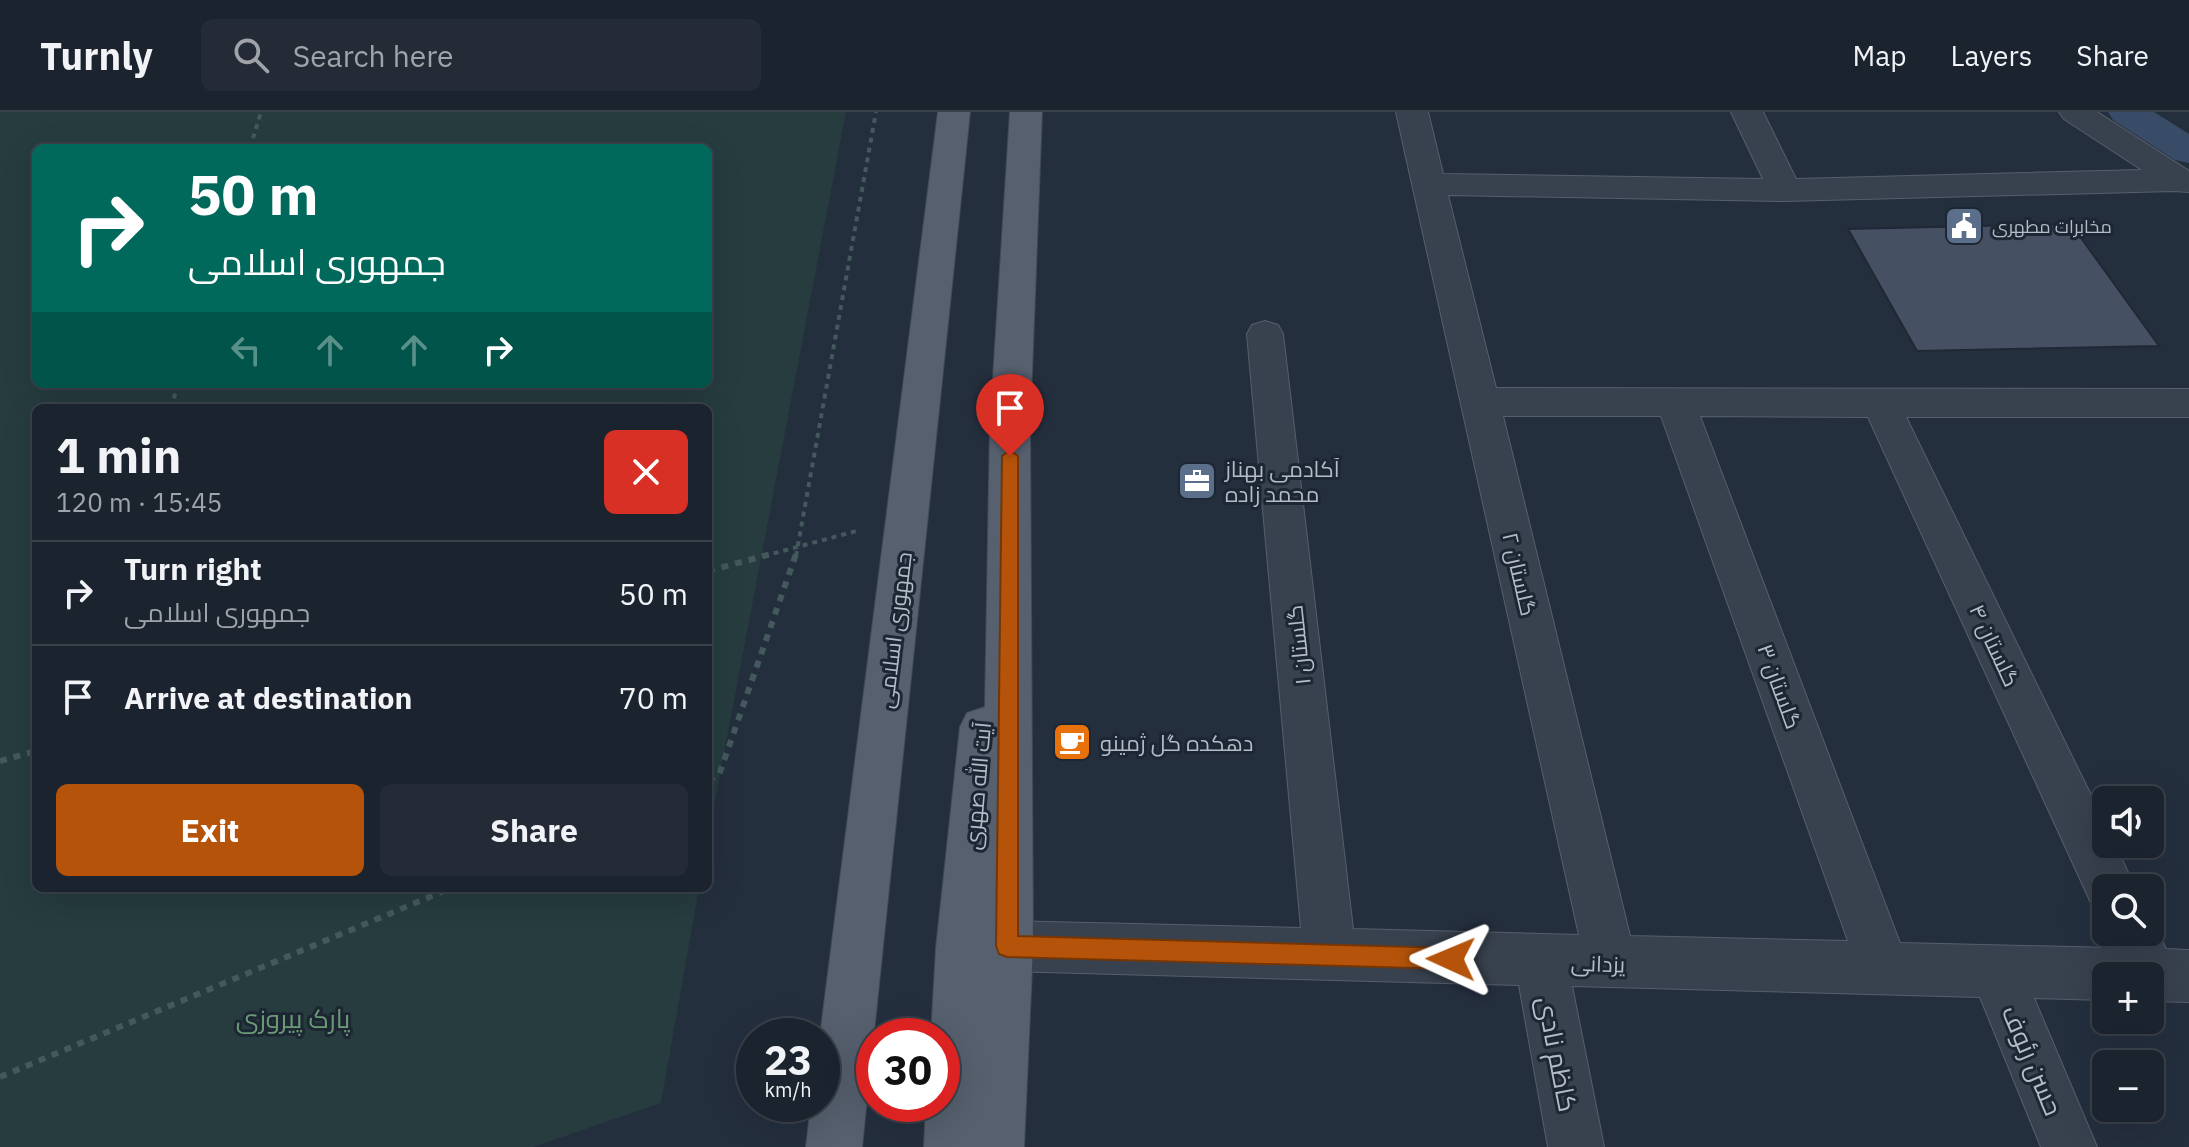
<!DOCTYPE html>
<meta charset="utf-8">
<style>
body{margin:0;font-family:"IBM Plex Sans",Cairo,sans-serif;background:#242b36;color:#f1f3f6;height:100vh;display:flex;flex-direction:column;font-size:30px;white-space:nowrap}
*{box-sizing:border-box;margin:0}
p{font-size:26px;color:#a0a4aa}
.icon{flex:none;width:44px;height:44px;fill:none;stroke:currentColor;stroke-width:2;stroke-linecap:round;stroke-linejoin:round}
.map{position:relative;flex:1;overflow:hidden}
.drawer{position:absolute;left:32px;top:292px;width:680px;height:488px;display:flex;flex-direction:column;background:#1b232e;border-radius:12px;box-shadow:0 8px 32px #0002,0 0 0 2px #39404a}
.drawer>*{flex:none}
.hud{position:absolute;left:32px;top:32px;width:680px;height:244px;border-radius:12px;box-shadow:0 8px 32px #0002,0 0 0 2px #39404a;background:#00695c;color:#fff;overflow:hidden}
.controls{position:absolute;left:2092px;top:674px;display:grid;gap:16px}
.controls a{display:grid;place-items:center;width:72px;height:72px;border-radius:12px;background:#1b232e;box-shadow:0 8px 32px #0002,0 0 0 2px #39404a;font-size:40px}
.speed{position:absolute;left:736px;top:906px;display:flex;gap:16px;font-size:40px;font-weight:700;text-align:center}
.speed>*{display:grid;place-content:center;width:104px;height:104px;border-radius:50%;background:#1b232e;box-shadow:0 8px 32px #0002,0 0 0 2px #39404a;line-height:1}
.speed small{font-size:20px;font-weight:400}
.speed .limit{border:12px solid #d22;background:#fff;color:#111}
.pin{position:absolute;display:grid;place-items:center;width:68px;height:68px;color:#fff;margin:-82px -34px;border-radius:50% 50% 50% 0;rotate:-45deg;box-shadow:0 0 8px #0007}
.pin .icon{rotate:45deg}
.me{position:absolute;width:88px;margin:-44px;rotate:271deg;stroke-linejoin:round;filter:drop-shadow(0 0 6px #0008)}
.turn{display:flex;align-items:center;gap:28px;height:168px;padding:0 24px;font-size:36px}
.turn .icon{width:104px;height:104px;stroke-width:2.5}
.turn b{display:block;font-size:56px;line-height:68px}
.lanes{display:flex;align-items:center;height:76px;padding:0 24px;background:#0003;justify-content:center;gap:40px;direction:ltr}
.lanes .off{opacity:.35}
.round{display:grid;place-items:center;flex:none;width:84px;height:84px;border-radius:12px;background:#242b36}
.headline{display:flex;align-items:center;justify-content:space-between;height:136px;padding:0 24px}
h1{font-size:48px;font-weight:700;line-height:60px}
.primary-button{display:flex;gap:16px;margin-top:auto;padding:16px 24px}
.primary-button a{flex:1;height:92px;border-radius:12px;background:#b45309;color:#fff;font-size:32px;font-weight:700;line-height:92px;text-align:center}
.primary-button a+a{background:#242b36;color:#f1f3f6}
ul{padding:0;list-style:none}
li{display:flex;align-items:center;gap:24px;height:104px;padding:0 24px;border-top:2px solid #39404a}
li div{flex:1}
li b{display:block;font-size:30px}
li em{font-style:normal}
header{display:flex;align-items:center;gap:48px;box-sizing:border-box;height:112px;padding:0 40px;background:#1b232e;border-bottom:2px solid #39404a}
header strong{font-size:38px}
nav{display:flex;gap:44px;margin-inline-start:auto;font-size:28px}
.search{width:560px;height:72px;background:#242b36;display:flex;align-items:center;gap:20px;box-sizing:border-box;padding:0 28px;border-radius:12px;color:#a0a4aa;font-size:30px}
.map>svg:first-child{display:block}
.green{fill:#263c3f;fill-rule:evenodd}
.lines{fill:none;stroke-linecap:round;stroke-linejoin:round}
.canal{fill:#394c67;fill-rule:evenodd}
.building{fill:#455162;stroke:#1f2835;stroke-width:2}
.street-casing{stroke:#565f6c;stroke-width:2}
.primary-casing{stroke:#414a57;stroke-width:2}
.path-far1{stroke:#44595c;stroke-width:4;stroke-dasharray:5 5;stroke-linecap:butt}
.path{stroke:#44595c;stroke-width:6;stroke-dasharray:7 7;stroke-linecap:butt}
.street{fill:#38414e;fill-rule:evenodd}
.primary{fill:#56606e;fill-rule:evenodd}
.route{fill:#b45309;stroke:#753606;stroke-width:2}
.labels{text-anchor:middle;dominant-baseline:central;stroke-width:6;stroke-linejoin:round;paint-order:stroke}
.far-poi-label{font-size:18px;fill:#b4bcc9;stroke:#1d2633;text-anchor:start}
.poi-label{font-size:22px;fill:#b4bcc9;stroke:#1d2633;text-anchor:start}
.street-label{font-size:22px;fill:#b4bcc9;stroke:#1d2633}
.near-park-label{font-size:26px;fill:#6b9a76;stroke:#1d2633}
.near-street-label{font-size:26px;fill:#b4bcc9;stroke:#1d2633}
</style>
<header>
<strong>Turnly</strong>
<div class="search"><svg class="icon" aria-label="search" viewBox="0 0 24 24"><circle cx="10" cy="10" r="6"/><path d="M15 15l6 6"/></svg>Search here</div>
<nav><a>Map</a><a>Layers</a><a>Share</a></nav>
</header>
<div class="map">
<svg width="2189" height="1035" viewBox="0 0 2189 1035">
<rect width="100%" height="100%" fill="#242f3e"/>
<path class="green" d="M0,0h846l-138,725v-429h-672v480h663l-38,215 -128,44h-533zM36,36h672v236h-672z"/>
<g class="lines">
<path class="canal" d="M2108,0h46l35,22v29l-14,-3 -62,-40z"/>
</g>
<path class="building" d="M2071,112l88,122 -242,5 -69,-122z"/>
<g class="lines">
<defs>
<path id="street" d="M1396,0h32l15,62 320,5 -32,-67h32l33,67 346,-9 -78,-51 -5,-7h38l92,59v21l-16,-1 -388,10 -337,-6 48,193 693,1v28h-283l200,409v18h9l20,44h-29v22l-14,-5 -224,-488 -168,-1 200,527 212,5 -7,-16 1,-1 44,1v-16l16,33 23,1v52l-39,-1v-25h-44v24l-72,-2 63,149h-56l-61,-150 -408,-11 32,161h-56l-29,-162 -512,-14 -18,-7 -8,-18 8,-18 18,-7 294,7 -54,-594 5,-9 13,-4 13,4 5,9 70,595 226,6zM1503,304h158l187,525 -218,-5z"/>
<g id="primary">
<path d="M938,0h32l-108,1035h-56l5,-43h11l-2,-68z"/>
<path d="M1010,0h32l-12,313 3,521 -9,201h-100l2,-43h16v-68h-11l5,-88 24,-221 7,-14 18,-6 5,-282z"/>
</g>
</defs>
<use href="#street" class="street-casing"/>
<use href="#primary" class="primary-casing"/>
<g class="path-far1">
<path d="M250,36l11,-36"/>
<path d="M171,296l7,-24"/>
<path d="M764,444l96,-26"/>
<path d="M796,444l80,-444"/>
</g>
<g class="path">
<path d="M708,459l63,-17"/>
<path d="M0,649l36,-10"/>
<path d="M708,668l11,-5 77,-221"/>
<path d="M0,965l451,-189"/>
</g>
<use href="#street" class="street"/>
<use href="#primary" class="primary"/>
</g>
<path class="route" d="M1010,338l8,6v480l433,12 7,3 3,8 -3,7 -7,3 -444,-12 -8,-3 -3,-8 6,-490z"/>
<defs>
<symbol id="civic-square" viewBox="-11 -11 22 22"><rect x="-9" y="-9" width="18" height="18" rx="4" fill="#5c6f8a" stroke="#1d2633"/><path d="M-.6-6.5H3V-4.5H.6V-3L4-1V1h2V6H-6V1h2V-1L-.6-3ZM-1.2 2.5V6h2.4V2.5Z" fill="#fff"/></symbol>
<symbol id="office-square" viewBox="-11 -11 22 22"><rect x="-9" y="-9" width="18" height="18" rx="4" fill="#5c6f8a" stroke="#1d2633"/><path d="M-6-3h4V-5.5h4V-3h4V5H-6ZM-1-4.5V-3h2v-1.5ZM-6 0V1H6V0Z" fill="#fff"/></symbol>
<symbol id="cafe-square" viewBox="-11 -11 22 22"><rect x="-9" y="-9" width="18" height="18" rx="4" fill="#e8710a" stroke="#1d2633"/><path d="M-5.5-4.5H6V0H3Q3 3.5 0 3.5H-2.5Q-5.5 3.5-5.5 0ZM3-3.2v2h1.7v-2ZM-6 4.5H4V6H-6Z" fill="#fff"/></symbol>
</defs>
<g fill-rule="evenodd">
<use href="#civic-square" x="1942" y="92" width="44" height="44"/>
<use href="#office-square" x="1175" y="347" width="44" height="44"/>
<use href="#cafe-square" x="1050" y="608" width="44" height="44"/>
</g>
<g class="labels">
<g class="far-poi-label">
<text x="1992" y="114">مخابرات مطهری</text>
</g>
<g class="poi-label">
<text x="1225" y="356">آکادمی بهناز<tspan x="1225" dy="25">محمد زاده</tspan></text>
<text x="1100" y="630">دهکده گل ژمینو</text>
</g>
<g class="street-label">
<text transform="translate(1520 462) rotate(77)">گلستان ۲</text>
<text transform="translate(894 518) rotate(-83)">جمهوری اسلامی</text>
<text transform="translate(1298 533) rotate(-96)">گلستان ۱</text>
<text transform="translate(1995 533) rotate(65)">گلستان ۴</text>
<text transform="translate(1780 574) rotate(70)">گلستان ۳</text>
<text transform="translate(977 674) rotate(-85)">آیت الله صهری</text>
<text transform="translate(1598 851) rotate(2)">یزدانی</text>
</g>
<g class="near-park-label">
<text x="293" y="906">پارک پیروزی</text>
</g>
<g class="near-street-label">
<text transform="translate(1558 942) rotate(79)">کاظم نادی</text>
<text transform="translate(2033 948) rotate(67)">حسن رئوف</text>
</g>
</g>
</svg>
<div class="controls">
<a><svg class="icon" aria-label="sound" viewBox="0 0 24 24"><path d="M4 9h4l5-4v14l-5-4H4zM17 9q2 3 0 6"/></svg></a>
<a><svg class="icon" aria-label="search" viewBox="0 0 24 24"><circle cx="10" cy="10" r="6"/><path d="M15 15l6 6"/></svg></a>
<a>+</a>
<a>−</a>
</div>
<div class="speed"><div>23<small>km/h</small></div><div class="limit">30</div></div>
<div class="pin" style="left:1010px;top:344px;background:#d93025"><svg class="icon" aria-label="arrive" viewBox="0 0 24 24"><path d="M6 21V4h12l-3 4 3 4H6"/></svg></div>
<svg class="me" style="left:1451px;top:847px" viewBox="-20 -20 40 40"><path d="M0-17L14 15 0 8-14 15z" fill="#b45309" stroke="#fff" stroke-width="4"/></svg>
<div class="hud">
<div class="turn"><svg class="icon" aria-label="right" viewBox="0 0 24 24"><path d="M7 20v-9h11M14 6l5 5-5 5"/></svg><div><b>50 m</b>جمهوری اسلامی</div></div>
<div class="lanes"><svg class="icon off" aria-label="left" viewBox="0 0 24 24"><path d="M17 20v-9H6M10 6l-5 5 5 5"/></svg><svg class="icon off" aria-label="ahead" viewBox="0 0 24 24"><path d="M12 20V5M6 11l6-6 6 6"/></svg><svg class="icon off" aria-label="ahead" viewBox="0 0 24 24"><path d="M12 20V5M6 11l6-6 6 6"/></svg><svg class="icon" aria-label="right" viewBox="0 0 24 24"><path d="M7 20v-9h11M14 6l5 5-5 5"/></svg></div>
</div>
<section class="drawer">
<div class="headline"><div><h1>1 min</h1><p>120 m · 15:45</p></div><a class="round" style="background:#d93025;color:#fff"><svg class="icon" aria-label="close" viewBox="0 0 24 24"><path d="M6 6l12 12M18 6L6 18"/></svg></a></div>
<ul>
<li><svg class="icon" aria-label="right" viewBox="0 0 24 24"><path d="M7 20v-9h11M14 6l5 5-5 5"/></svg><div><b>Turn right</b><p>جمهوری اسلامی</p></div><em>50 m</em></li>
<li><svg class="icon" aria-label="arrive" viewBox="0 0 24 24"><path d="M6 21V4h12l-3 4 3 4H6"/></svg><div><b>Arrive at destination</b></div><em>70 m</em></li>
</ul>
<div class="primary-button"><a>Exit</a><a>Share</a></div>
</section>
</div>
